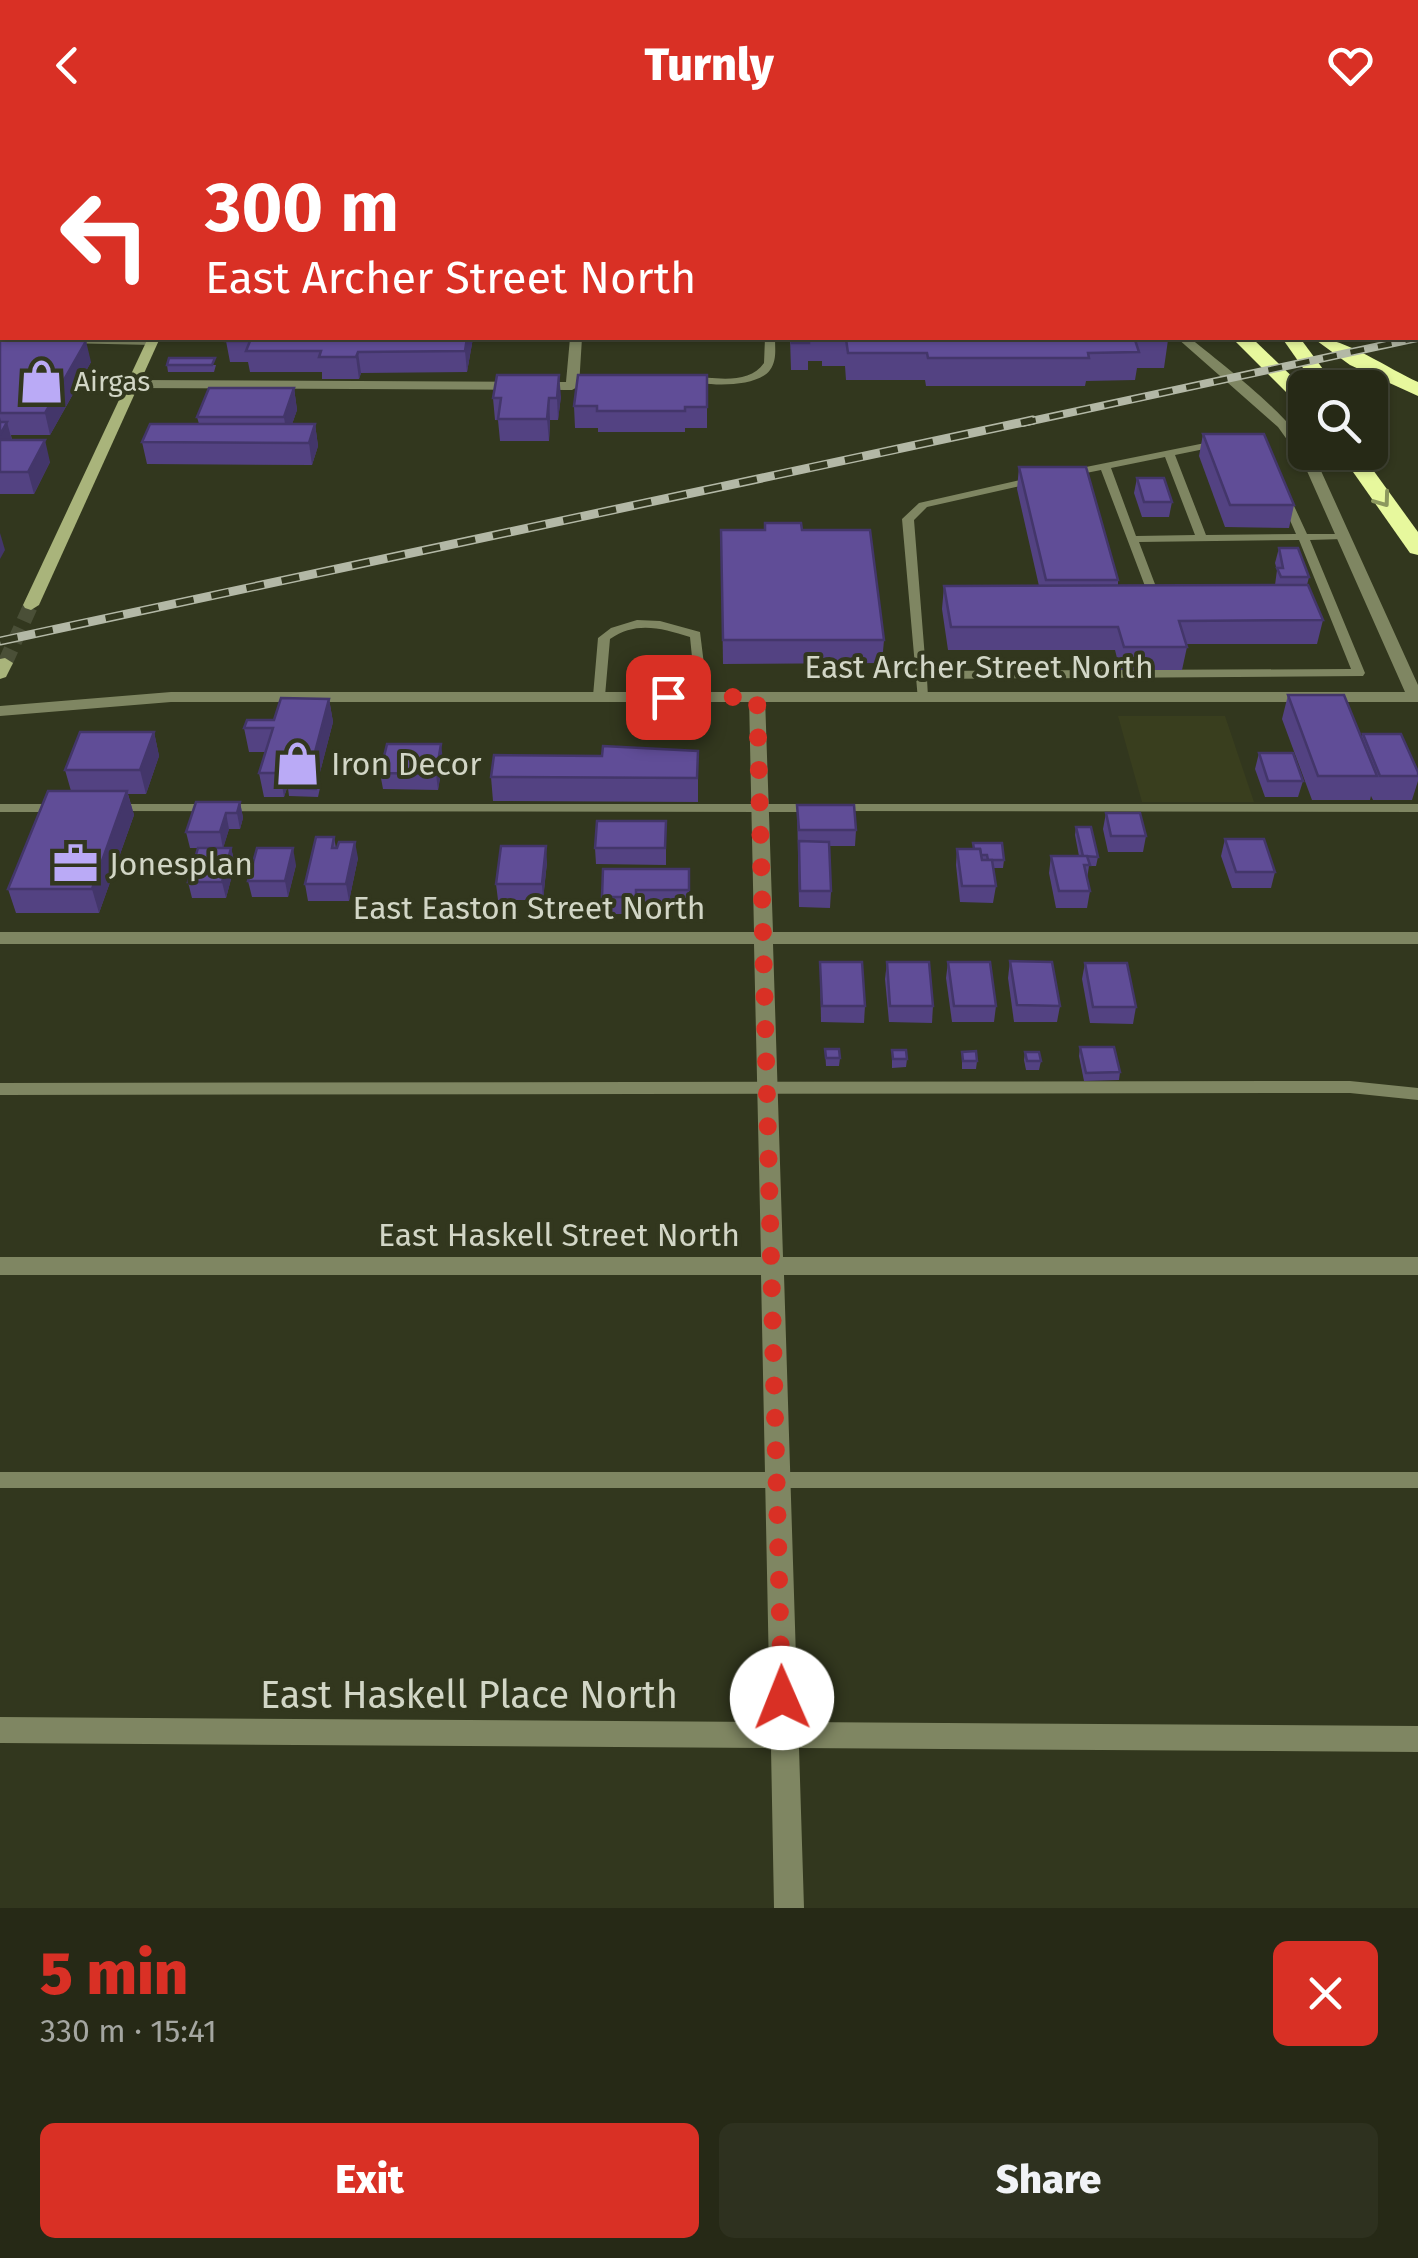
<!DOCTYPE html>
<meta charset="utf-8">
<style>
body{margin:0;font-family:"Fira Sans",sans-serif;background:#2e311f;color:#f1f3f6;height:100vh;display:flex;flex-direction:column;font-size:38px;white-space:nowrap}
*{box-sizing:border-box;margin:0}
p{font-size:32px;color:#a4a6a1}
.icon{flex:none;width:55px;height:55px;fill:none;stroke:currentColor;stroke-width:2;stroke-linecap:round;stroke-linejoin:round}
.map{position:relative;height:1778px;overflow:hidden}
.panel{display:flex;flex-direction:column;background:#262916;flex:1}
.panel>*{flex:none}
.banner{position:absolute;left:0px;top:0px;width:1420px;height:210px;box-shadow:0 2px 8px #0004,0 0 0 2px #424535;background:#d93025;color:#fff;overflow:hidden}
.fabs{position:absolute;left:1288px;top:240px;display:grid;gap:20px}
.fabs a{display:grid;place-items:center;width:100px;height:100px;border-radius:15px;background:#262916;box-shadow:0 2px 8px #0004,0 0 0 2px #424535;font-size:50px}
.pin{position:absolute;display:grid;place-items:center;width:85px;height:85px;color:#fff;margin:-42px;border-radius:20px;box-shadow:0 5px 15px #0006}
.me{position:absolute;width:110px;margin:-55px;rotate:359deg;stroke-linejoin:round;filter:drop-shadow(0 0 8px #0008)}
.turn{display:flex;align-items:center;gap:35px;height:210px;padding:0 40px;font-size:45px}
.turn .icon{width:130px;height:130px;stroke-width:2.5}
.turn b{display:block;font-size:70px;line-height:85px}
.round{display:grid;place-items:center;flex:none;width:105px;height:105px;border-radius:15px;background:#2e311f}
.head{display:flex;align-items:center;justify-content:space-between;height:170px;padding:0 40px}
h1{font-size:60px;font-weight:800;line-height:75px;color:#d93025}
.action{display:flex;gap:20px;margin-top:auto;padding:20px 40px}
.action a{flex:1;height:115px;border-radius:15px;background:#d93025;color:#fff;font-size:40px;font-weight:800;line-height:115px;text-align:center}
.action a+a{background:#2e311f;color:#f1f3f6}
header{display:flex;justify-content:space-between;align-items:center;height:130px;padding:0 40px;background:#d93025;color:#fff;font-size:45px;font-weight:800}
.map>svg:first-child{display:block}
.built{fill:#393e1e}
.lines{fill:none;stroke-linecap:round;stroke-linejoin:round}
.secondary-tunnel{stroke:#4a4f37;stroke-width:15;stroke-dasharray:15 8;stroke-linecap:butt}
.service{fill:#7f8662;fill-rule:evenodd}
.minor{fill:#7f8662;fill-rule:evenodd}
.tertiary{fill:#7f8662;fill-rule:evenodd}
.secondary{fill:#a9b47b;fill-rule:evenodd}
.motorway{fill:#e7f89d;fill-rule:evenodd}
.rail-far1-casing{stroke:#b3b8a6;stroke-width:8}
.rail-casing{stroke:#b3b8a6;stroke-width:9}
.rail-far1{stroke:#32371e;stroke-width:5;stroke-dasharray:14;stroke-linecap:butt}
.rail{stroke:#32371e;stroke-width:6;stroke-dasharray:18;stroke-linecap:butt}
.wall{fill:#534282}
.shaded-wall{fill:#43366a}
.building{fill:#604d97;stroke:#43366a;stroke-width:2.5}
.oneway{stroke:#8c985e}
.route{stroke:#d93025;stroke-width:18;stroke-dasharray:0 32.4}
.labels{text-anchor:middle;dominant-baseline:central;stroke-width:8;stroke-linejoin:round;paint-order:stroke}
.far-poi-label{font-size:28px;fill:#d2d6c6;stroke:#32371e;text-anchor:start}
.street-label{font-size:32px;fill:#d2d6c6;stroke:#32371e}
.poi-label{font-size:32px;fill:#d2d6c6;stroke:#32371e;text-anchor:start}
.near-street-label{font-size:38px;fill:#d2d6c6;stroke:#32371e}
</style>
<header><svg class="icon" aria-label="back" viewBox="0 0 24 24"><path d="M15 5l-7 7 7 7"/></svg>Turnly<svg class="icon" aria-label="heart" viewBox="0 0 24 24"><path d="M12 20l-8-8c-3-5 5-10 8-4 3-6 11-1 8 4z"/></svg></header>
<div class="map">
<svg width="1418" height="1778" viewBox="0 0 1418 1778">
<rect width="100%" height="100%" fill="#32371e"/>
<path class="built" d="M1225,586l29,86h-112l-24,-86z"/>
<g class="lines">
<path class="secondary-tunnel" d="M5,533l26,-58"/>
<g class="service">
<rect x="463" y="0" width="8" height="2"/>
<rect x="0" y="176" width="2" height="6"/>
<path d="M66,208l86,1 5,3 -5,3 -89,-2 -2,-2z"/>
<path d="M765,208h10c0,11 2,22 -5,32 -13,18 -66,17 -84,9l5,-3c24,2 58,9 73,-13z"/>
<path d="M1220,310l5,3 -1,2 -49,10 31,80 90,-1 -17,-39 5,-3 5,3 18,39h40l2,2 -6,3 -33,1 55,133 -2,3 -436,3 1,18 -6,4 -4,-1 -16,-181 17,-16 115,-26 5,3 -1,2 -111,25 -13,13 12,151 425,-2 -52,-129 -160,2 22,58 -2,2h-8l-50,-132 -30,6 -5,-3 5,-3zM1165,327l30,78 -59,1 -25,-68z"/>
<path d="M637,490l23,1 40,11 8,65 -2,3 -4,1 -6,-4 -6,-60c-29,-9 -54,-16 -80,2l-5,57 -2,3h-8l-2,-3 5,-58 13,-10z"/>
<path d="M0,674h59l7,4 -7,4h-59z"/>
<path d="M112,674h702l7,4 -7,4 -707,-1 -2,-3z"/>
<path d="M837,674h581v8l-586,-1 -2,-3z"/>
<path d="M1350,951l68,7v12l-68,-7 -1350,2v-12z"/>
<rect x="0" y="1342" width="1418" height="16"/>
</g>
<g class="minor">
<rect x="595" y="0" width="10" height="2"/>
<path d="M1343,0h15l1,2h-14z"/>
<path d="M570,208h12l-3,48 -7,4 -440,-2 -7,-4 7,-4 434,2z"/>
<path d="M757,562l8,5 8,235h645v12h-645l10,313h635v18h-634l14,447 620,4v26l-619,-4 5,160h-30l-3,-160 -771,-5v-26l770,5 -9,-447h-761v-18h761l-7,-313h-754v-12h754l-5,-235z"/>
</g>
<g class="tertiary">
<path d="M849,0h13l1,2h-12z"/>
<path d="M1177,208h13c24,20 114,87 115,114h5l7,10 101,223v17h-1247l-171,14v-10l171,-14h1234l-102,-230 -25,-35z"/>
</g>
<g class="secondary">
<rect x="0" y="17" width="2" height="6"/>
<path d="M0,117l2,1v6l-2,1z"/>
<path d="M148,208h12l-121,267 -8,5 -6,-2 -2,-3z"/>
<path d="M5,528l8,5 -7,14 -6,2v-20z"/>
</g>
<g class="motorway">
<rect x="1095" y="0" width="16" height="2"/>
<rect x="1157" y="0" width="16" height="2"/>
<path d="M1269,0h17l1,2h-16z"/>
<rect x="0" y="52" width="2" height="10"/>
<rect x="0" y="79" width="2" height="10"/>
<path d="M1232,208h20l53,51v17l-7,-2z"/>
<path d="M1282,208h18l37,50h-20z"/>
<path d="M1313,208c29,-2 76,31 105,44v14l-68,-31z"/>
<path d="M1339,322h21l58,80v23l-8,-2z"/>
</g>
<defs>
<path id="rail-far1" d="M1022,293l395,-85"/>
<path id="rail" d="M0,511l1033,-221"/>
</defs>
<use href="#rail-far1" class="rail-far1-casing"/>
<use href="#rail" class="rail-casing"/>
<use href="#rail-far1" class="rail-far1"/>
<use href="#rail" class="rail"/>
</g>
<g class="wall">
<path d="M13,0h26l-2,2h-24z"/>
<path d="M151,0h26l-1,2h-24z"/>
<path d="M296,0h80l-1,2h-78z"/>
<path d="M416,0h43l-1,2h-42z"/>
<path d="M513,0h45l-1,2h-44z"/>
<rect x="625" y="0" width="77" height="2"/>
<rect x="709" y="0" width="29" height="2"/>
<rect x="746" y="0" width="85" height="2"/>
<rect x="0" y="147" width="2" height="29"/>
<path d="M0,208l91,24 -41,73h-39l1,5 38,22 -16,32h-34z"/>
<path d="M228,208h245l-6,34 -106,1 -2,6h-37v-7h-72l-2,-10h-18l-4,-21z"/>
<path d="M790,208h378v2l-4,28h-27l-2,12 -49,1 -1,5h-159l-1,-6h-79l-1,-14h-23v-5h-14v9h-17z"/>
<path d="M167,235h49l-2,7h-46z"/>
<path d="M707,245v53h-22v4h-87v-4h-23l-1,-22z"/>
<path d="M294,258l3,22 -5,14h23l3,22 -6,19 -165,-1 -5,-22 57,-18 -2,-7z"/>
<path d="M561,266l-3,24h-8l-1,21h-49l-2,-21h-3l-2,-22z"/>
<path d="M1203,304l91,71 -5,23 -64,-1 -26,-71z"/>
<path d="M1019,337l99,113v5h157l2,-15 -2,-7 4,-15 30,29 -2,8 16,35 -6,24h-131l1,3 -5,23h-62l-5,-20h-167l-6,-41 2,-23h95l-22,-97z"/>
<path d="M1137,348l35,24 -3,15h-27l-8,-24z"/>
<path d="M721,400h81l82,110 -2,23 -159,1z"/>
<path d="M1288,565l73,43 2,-4 55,38v9l-6,19h-39l-2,-4 -1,4h-58l-30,-81z"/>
<path d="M329,569l4,23 -14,54h-28l-7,21h-20l-5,-24 7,-21h-17l-5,-24 30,-8z"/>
<path d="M154,602l5,24 -13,38h-18l6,21 -35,98h-83l-8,-24 63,-98 -6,-21z"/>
<path d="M698,621v51l-205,-1 -2,-24 111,-21z"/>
<path d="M1259,623l44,28 -5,16h-33l-10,-28z"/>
<path d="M443,630l-5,30 -55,-1 -3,-16z"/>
<path d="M288,658h32l-2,9 -29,-1z"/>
<path d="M240,672l3,16 -3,11h-11l-6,19h8l4,16 -9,34h-34l-4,-16 10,-34h-8l-4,-16z"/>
<path d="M797,675l59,25 -1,16h-26l2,45 -1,17 -31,-1z"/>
<path d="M1106,683l40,23 -3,16h-35l-5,-23z"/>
<path d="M666,691v44l-70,-1 -1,-16z"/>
<path d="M1076,697l22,30 -2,9h-7l-2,13 3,12 -3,17h-31l-7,-35 2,-17h28l-4,-21z"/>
<path d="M334,707l2,11 22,10 -9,43h-41l-3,-17z"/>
<path d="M1225,709l50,33 -4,16h-39l-11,-32z"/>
<path d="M973,713l31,17 -1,8h-10l3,18 -3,17 -33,-1 -4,-37 1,-16h16z"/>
<path d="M547,732l-4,38h-45l-2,-16z"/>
<path d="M296,735l-8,32h-36l-4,-16z"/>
<path d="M689,739v37h-52l-1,8h-33l-1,-17z"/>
<path d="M1010,831l50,45 -3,16h-43l-6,-44z"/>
<path d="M820,832l45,44 -1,17 -43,-1z"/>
<path d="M887,832l46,44 -1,17 -43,-1 -4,-43z"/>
<path d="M948,832l48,44 -2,16h-42l-6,-44z"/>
<path d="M1085,833l51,44 -3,17 -43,-1 -8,-44z"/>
<path d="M1080,917l40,25 -1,8 -35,1 -5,-25z"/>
<path d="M825,919l15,9 -1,8h-13z"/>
<path d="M892,920l15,9 -1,8 -14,1z"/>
<path d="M962,922l15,9 -1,8h-14z"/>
<path d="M1025,922l16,9 -2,9h-13l-2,-10z"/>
</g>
<g class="shaded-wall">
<path d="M467,208h6l-6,34 -2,-21z"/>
<path d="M86,211l5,21 -41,73 -5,-22z"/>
<path d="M358,222l3,21 -2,6 -3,-22z"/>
<path d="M559,245l2,21 -3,24 -1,-22z"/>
<path d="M294,258l3,22 -10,29 -3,-22z"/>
<path d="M549,268l1,22 -1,21 -2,-22z"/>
<path d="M0,287l3,12 4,-7 6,22 -13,7z"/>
<path d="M315,294l3,22 -6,19 -3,-22z"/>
<path d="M45,310l5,22 -16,32 -6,-22z"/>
<path d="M0,403l5,17 -5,9z"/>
<path d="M329,569l4,23 -14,54 -4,-24z"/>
<path d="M154,602l5,24 -13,38 -6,-24z"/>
<path d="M441,614l2,16 -5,30 -2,-16z"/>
<path d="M286,622l5,24 -7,21 -4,-24z"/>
<path d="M127,661l7,24 -35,98 -7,-24z"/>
<path d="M240,672l3,16 -3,11 -3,-16z"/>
<path d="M226,683l3,16 -6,20 -3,-17z"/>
<path d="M355,712l3,16 -9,43 -3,-17z"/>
<path d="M546,716l1,16 -4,38 -1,-16z"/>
<path d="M231,718l4,16 -9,34 -4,-16z"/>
<path d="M293,718l3,17 -8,32 -3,-16z"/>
</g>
<g class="building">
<rect x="0" y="147" width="2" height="15"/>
<path d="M0,208l86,3 -41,72h-45z"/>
<path d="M228,208h239l-2,13 -107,1 -2,5h-37l2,-6h-75l4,-10h-24z"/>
<rect x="792" y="208" width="17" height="5"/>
<path d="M823,208h345v2h-33l4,12 -51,1 1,5h-161l-1,-5h-79l-2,-14z"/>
<path d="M169,228h46l-3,7h-45z"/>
<path d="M497,245h62l-2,23h-8l-2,21h-49l3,-21h-8z"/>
<path d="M578,245h129v32h-22v4h-88v-5h-23z"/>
<path d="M209,258h85l-10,29h-87z"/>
<path d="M0,292h7l-7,13z"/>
<path d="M150,294h165l-6,19 -167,-1z"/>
<path d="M1203,304h61l30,71h-64z"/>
<path d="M0,310h45l-17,32h-28z"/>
<path d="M1019,337h67l32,113h-72z"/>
<path d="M1137,348h27l8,24h-28z"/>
<path d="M765,393h36l1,7h68l14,110h-161l-2,-110h44z"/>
<path d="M1279,418h19l11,29h-28l-4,-9h6z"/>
<path d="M1308,455l15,35 -144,1 8,26h-63l-6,-20h-167l-7,-41z"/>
<path d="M1288,565h56l33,81h-59z"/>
<path d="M281,568l48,1 -14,53h-29l-6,21h-21l14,-45h-29l3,-8h27z"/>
<path d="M80,602h74l-14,38h-75z"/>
<path d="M1363,604h38l17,38v4h-38z"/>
<path d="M387,614h54l-5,30 -56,-1z"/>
<path d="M603,616l95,5 -1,27 -206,-1 3,-22 108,1z"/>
<path d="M1259,623h34l10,28h-35z"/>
<path d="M290,649l29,1 -3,9 -28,-1z"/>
<path d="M48,661h79l-35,98h-84z"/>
<path d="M196,672h44l-3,11h-11l-6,19h-34z"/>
<path d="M797,675h57l2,25h-57z"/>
<path d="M1106,683h34l6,23h-35z"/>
<path d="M597,691h69l-1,27h-70z"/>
<path d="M1076,697h15l7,30 -15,-1z"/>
<path d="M316,707h18l-2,11h5l2,-6h16l-9,42h-41z"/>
<path d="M1225,709h39l11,33h-39z"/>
<path d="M799,711l30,1 2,49h-31z"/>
<path d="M973,713h29l2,17h-16l-1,-5h-6l-1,-6h-6z"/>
<path d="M501,716h45l-4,38h-46z"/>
<path d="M198,718h33l-9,34h-34z"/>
<path d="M257,718h36l-8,33h-37z"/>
<path d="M957,719h23l2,11h10l4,26h-34z"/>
<path d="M1051,726h36l3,9h-6l6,26h-31z"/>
<path d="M603,739h86v21h-53v7h-34z"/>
<path d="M1010,831l42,1 8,44 -43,-1z"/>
<path d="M820,832h42l3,44h-43z"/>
<path d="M887,832h42l4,44h-43z"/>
<path d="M948,832h42l6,44h-42z"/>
<path d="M1085,833h42l9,44h-43z"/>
<path d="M1080,917h34l6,25 -34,1z"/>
<path d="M825,919h14l1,9h-14z"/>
<path d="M892,920h14l1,9h-14z"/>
<path d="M976,921l1,10h-14l-1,-9z"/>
<path d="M1025,922h14l2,9h-14z"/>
</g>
<defs><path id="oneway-chevron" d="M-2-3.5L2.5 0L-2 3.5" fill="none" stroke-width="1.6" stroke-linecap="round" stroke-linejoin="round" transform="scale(2.5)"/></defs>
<use class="oneway" href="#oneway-chevron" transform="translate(1383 370) rotate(54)"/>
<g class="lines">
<path class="route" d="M668,567h89l25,1001"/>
</g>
<defs>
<symbol id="shop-bare" viewBox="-9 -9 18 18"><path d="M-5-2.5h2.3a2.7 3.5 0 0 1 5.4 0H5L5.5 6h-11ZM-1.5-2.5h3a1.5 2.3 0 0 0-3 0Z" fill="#baaaf6" stroke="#32371e" stroke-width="2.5" paint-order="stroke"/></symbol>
<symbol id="office-bare" viewBox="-9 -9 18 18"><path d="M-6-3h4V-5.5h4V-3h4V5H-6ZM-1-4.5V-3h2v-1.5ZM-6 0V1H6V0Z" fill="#baaaf6" stroke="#32371e" stroke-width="2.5" paint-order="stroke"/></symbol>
</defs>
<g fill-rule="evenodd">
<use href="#shop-bare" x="10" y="220" width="63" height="63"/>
<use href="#shop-bare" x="266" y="602" width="63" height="63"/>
<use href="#office-bare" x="44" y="702" width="63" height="63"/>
</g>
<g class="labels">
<g class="far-poi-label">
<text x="74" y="251">Airgas</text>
</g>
<g class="street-label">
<text x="979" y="537">East Archer Street North</text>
<text x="529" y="778">East Easton Street North</text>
<text x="559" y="1105">East Haskell Street North</text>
</g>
<g class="poi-label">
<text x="331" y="634">Iron Decor</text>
<text x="109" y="734">Jonesplan</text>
</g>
<g class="near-street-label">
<text x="469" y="1565">East Haskell Place North</text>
</g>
</g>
</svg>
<div class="fabs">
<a><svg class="icon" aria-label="search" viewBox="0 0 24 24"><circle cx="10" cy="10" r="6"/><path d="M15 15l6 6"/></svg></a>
</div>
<div class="pin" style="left:668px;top:567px;background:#d93025"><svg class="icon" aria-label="arrive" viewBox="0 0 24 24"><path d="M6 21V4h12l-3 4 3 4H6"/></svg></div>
<svg class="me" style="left:782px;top:1568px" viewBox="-20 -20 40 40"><circle r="19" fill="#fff"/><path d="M0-13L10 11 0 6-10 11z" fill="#d93025"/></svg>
<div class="banner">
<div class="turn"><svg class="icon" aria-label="left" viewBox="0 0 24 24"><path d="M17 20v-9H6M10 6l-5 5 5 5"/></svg><div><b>300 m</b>East Archer Street North</div></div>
</div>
</div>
<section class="panel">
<div class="head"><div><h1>5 min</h1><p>330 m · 15:41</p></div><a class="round" style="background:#d93025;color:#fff"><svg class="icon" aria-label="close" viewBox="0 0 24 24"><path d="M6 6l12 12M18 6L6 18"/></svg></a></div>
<div class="action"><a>Exit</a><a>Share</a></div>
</section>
